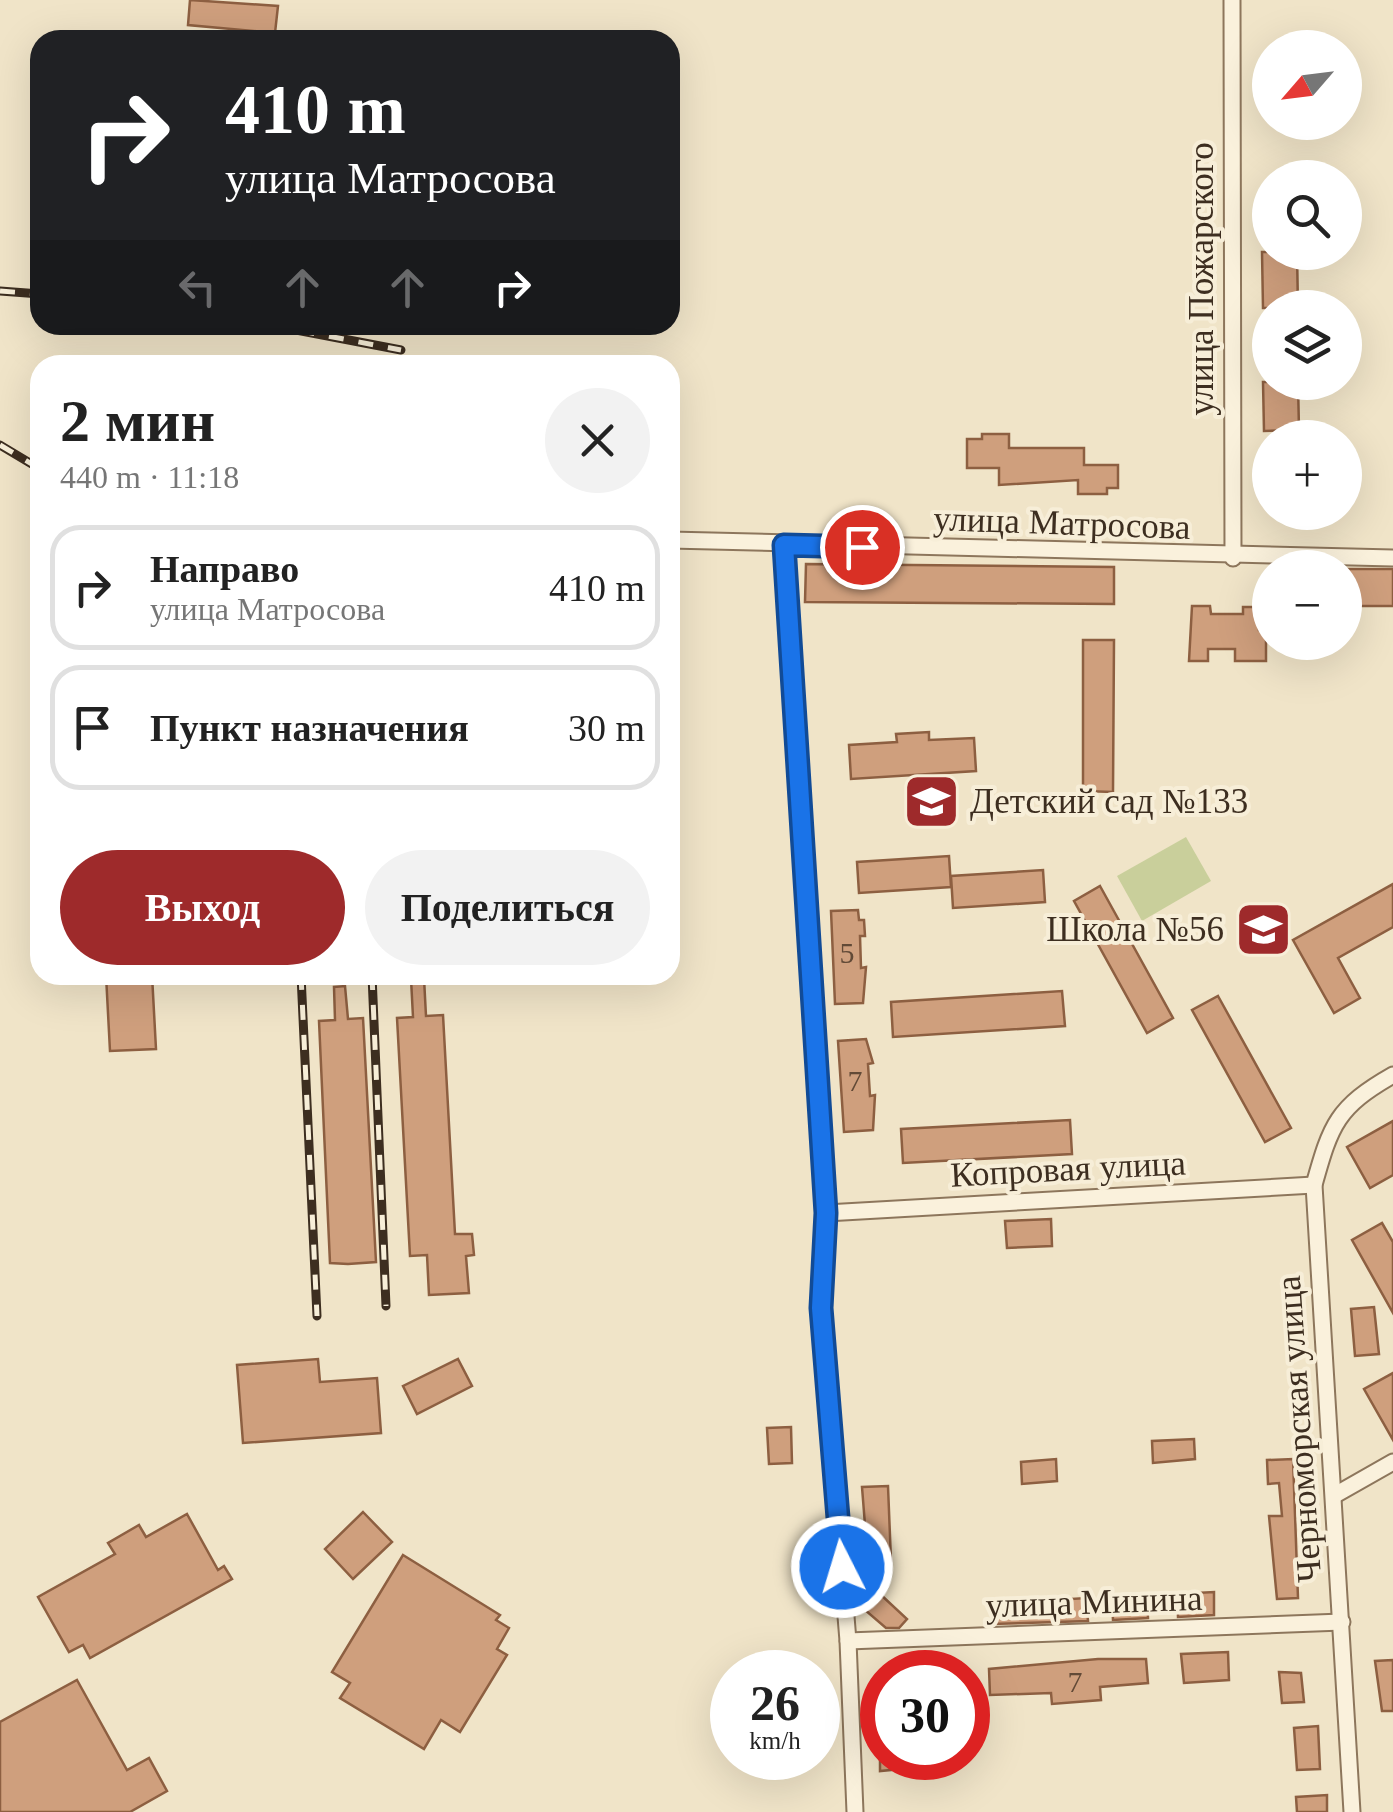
<!DOCTYPE html>
<html lang="ru">
<meta charset="utf-8">
<style>
body{margin:0;font-family:Georgia,serif;background:#f2f2f2;color:#222;height:100vh;display:flex;flex-direction:column;font-size:38px;white-space:nowrap}
*{box-sizing:border-box;margin:0}
p{font-size:32px;color:#767676}
.icon{flex:none;width:55px;height:55px;fill:none;stroke:currentColor;stroke-width:2;stroke-linecap:round;stroke-linejoin:round}
.map{position:relative;flex:1;overflow:hidden}
.drawer{position:absolute;left:30px;top:355px;width:650px;height:630px;display:flex;flex-direction:column;background:#fff;border-radius:30px;box-shadow:0 10px 40px #0002}
.drawer>*{flex:none}
.guide{position:absolute;left:30px;top:30px;width:650px;height:305px;border-radius:30px;box-shadow:0 10px 40px #0002;background:#202124;color:#fff;overflow:hidden}
.needle{width:65px;rotate:242deg}
.controls{position:absolute;left:1252px;top:30px;display:grid;gap:20px}
.controls a{display:grid;place-items:center;width:110px;height:110px;border-radius:50%;background:#fff;box-shadow:0 10px 40px #0002;font-size:50px}
.speed{position:absolute;left:710px;top:1650px;display:flex;gap:20px;font-size:50px;font-weight:700;text-align:center}
.speed>*{display:grid;place-content:center;width:130px;height:130px;border-radius:50%;background:#fff;box-shadow:0 10px 40px #0002;line-height:1}
.speed small{font-size:25px;font-weight:400}
.speed .limit{border:15px solid #d22;background:#fff;color:#111}
.pin{position:absolute;display:grid;place-items:center;width:85px;height:85px;color:#fff;margin:-42px;border:5px solid #fff;border-radius:50%;box-shadow:0 2px 10px #0007}
.me{position:absolute;width:110px;margin:-55px;rotate:355deg;stroke-linejoin:round;filter:drop-shadow(0 0 8px #0008)}
.turn{display:flex;align-items:center;gap:35px;height:210px;padding:0 30px;font-size:45px}
.turn .icon{width:130px;height:130px;stroke-width:2.5}
.turn b{display:block;font-size:70px;line-height:85px}
.lanes{display:flex;align-items:center;height:95px;padding:0 30px;background:#0003;justify-content:center;gap:50px;direction:ltr}
.lanes .off{opacity:.35}
.round{display:grid;place-items:center;flex:none;width:105px;height:105px;border-radius:52px;background:#f2f2f2}
.head{display:flex;align-items:center;justify-content:space-between;height:170px;padding:0 30px}
h1{font-size:60px;font-weight:700;line-height:75px}
.button{display:flex;gap:20px;margin-top:auto;padding:20px 30px}
.button a{flex:1;height:115px;border-radius:60px;background:#9e2a2b;color:#fff;font-size:40px;font-weight:700;line-height:115px;text-align:center}
.button a+a{background:#f2f2f2;color:#222}
ul{padding:0;list-style:none}
li{display:flex;align-items:center;gap:30px;height:125px;margin:0 20px 15px;padding:0 10px;border:5px solid #e0e0e0;border-radius:30px}
li div{flex:1}
li b{display:block;font-size:38px}
li em{font-style:normal}
.map>svg:first-child{display:block}
.green{fill:#c9cf9b}
.building{fill:#cf9f7d;stroke:#8d5f41;stroke-width:2.5}
.lines{fill:none;stroke-linecap:round;stroke-linejoin:round}
.minor-casing{stroke:#8d765c;stroke-width:19}
.minor{stroke:#faf1dc;stroke-width:15}
.rail-casing{stroke:#3d2e20;stroke-width:9}
.rail{stroke:#f7eed8;stroke-width:5;stroke-dasharray:15;stroke-linecap:butt}
.route-casing{stroke:#114b97;stroke-width:25}
.route{stroke:#1a73e8;stroke-width:18}
.labels{text-anchor:middle;dominant-baseline:central;stroke-width:8;stroke-linejoin:round;paint-order:stroke}
.number-label{font-size:30px;fill:#624a37}
.street-label{font-size:35px;fill:#3d2e20;stroke:#f7eed8}
.poi-label{font-size:35px;fill:#3d2e20;stroke:#f7eed8;text-anchor:start}
</style>
<div class="map">
<svg width="1393" height="1812" viewBox="0 0 1393 1812">
<rect width="100%" height="100%" fill="#f0e4c8"/>
<path class="green" d="M1186,837l25,44 -69,40 -25,-45z"/>
<g class="building">
<path d="M190,0l88,6 -3,27 -87,-8z"/>
<path d="M1262,252h35l1,56h-35z"/>
<path d="M1263,382h35l1,48 -35,1z"/>
<path d="M982,434h27v14h75v17h34v23h-11v6h-29v-14l-79,5v-17h-32v-29h15z"/>
<path d="M806,564l308,3v37l-309,-2z"/>
<rect x="1348" y="569" width="45" height="37"/>
<path d="M1192,606h18l1,8h32v-7h16v23h7v31h-31v-12h-27v12h-19z"/>
<path d="M1083,640h31l-1,152 -30,-1z"/>
<path d="M929,732v8l45,-2 2,33 -125,8 -2,-34 48,-3 -1,-8z"/>
<path d="M949,856l2,31 -92,6 -2,-31z"/>
<path d="M1043,870l2,32 -92,6 -2,-32z"/>
<path d="M1393,884v43l-55,31 22,40 -26,15 -41,-73z"/>
<path d="M1100,886l73,132 -26,15 -73,-132z"/>
<path d="M858,910l1,10h5l1,16h-5l1,32 5,-1 -3,36 -28,1 -4,-93z"/>
<path d="M106,975h46l4,74 -46,2z"/>
<path d="M424,978l2,38 17,-1 12,219h17l2,21 -8,1 3,37 -40,2 -2,-40 -17,1 -13,-238 16,-1 -2,-38z"/>
<path d="M345,986l3,33 15,-1 13,244 -28,2 -18,-1 -11,-242 16,-1 -1,-33z"/>
<path d="M1062,991l3,35 -172,11 -2,-35z"/>
<path d="M1218,996l73,132 -26,14 -73,-132z"/>
<path d="M866,1039l7,24 -5,1 2,32 5,-1 -2,35 -29,2 -6,-91z"/>
<path d="M1070,1120l2,34 -169,9 -2,-34z"/>
<path d="M1393,1121v54l-23,13 -23,-41z"/>
<path d="M1051,1219l1,27 -45,2 -2,-27z"/>
<path d="M1382,1223l11,19v71l-41,-73z"/>
<path d="M1374,1307l5,47 -24,2 -4,-47z"/>
<path d="M318,1359l2,23 57,-4 4,55 -138,10 -6,-78z"/>
<path d="M458,1359l14,27 -55,28 -14,-28z"/>
<path d="M1393,1373v67l-29,-51z"/>
<path d="M791,1427l1,36 -23,1 -2,-36z"/>
<path d="M1194,1439l1,20 -42,4 -1,-22z"/>
<path d="M1056,1459l1,22 -35,3 -1,-22z"/>
<path d="M1293,1459l5,139 -21,1 -8,-83h13l-3,-33 -11,1 -1,-24z"/>
<path d="M888,1486l3,75 -23,2 -6,-76z"/>
<path d="M363,1512l29,30 -39,37 -28,-30z"/>
<path d="M187,1514l31,56 6,-4 8,13 -142,79 -7,-13 -14,7 -31,-55 77,-43 -7,-11 31,-18 7,12z"/>
<path d="M403,1555l97,60 -4,5 13,8 -12,21 10,6 -47,77 -19,-12 -17,29 -84,-51 10,-15 -18,-11z"/>
<path d="M1214,1592v23l-36,2 -1,-23z"/>
<path d="M880,1594l27,25 -8,9h-13l-21,-18z"/>
<path d="M1147,1597l1,21 -35,2 -1,-20z"/>
<path d="M1086,1598l2,23 -96,3 -1,-20z"/>
<path d="M1228,1652l1,28 -45,3 -3,-29z"/>
<path d="M1098,1659h48l2,24 -48,4 1,13 -49,4 -1,-11 -61,2 -1,-26z"/>
<path d="M1393,1660v51h-11l-7,-50z"/>
<path d="M1279,1672l22,1 3,29 -22,1z"/>
<path d="M77,1680l50,90 22,-12 18,33 -37,21h-130v-90z"/>
<path d="M1318,1726l2,43 -23,1 -3,-42z"/>
<path d="M880,1758h41v9l-41,4z"/>
<path d="M1327,1795v17h-30l-1,-15z"/>
</g>
<g class="lines">
<defs>
<g id="minor">
<path d="M1232,0l1,558"/>
<path d="M670,540l723,18"/>
<path d="M784,545l42,668 -5,95 27,333 7,171"/>
<path d="M826,1213l488,-28"/>
<path d="M1335,1495l58,-33"/>
<path d="M848,1641l494,-19"/>
<path d="M1352,1812l-38,-627c17,-61 23,-78 79,-110"/>
</g>
</defs>
<use href="#minor" class="minor-casing"/>
<use href="#minor" class="minor"/>
<defs>
<g id="rail">
<path d="M0,291l40,3"/>
<path d="M270,325l131,25"/>
<path d="M0,445l40,24"/>
<path d="M301,975l16,341"/>
<path d="M372,975l14,331"/>
</g>
</defs>
<use href="#rail" class="rail-casing"/>
<use href="#rail" class="rail"/>
</g>
<g class="lines">
<defs>
<path id="route" d="M842,1567l-21,-259 5,-95 -42,-668 78,2"/>
</defs>
<use href="#route" class="route-casing"/>
<use href="#route" class="route"/>
</g>
<defs>
<symbol id="school-square" viewBox="-11 -11 22 22"><rect x="-9" y="-9" width="18" height="18" rx="4" fill="#9e2a2b" stroke="#f7eed8"/><path d="M0-5L7-2L0 1L-7-2ZM-4 1L0 2.5L4 1V4Q0 6-4 4Z" fill="#fff"/></symbol>
</defs>
<g fill-rule="evenodd">
<use href="#school-square" x="900" y="770" width="63" height="63"/>
<use href="#school-square" x="1232" y="898" width="63" height="63"/>
</g>
<g class="labels">
<g class="number-label">
<text x="847" y="952">5</text>
<text x="855" y="1080">7</text>
<text x="1075" y="1681">7</text>
</g>
<g class="street-label">
<text transform="translate(1201 279) rotate(-90)">улица Пожарского</text>
<text transform="translate(1062 523) rotate(2)">улица Матросова</text>
<text transform="translate(1068 1169) rotate(-3)">Копровая улица</text>
<text transform="translate(1299 1429) rotate(-94)">Черноморская улица</text>
<text transform="translate(1094 1602) rotate(-2)">улица Минина</text>
</g>
<g class="poi-label">
<text x="970" y="801">Детский сад №133</text>
<text x="1224" y="929" text-anchor="end">Школа №56</text>
</g>
</g>
</svg>
<div class="controls">
<a><svg class="needle" viewBox="-14 -14 28 28"><path d="M0-13l5 13h-10z" fill="#e53935"/><path d="M0 13l5-13h-10z" fill="#767676"/></svg></a>
<a><svg class="icon" aria-label="search" viewBox="0 0 24 24"><circle cx="10" cy="10" r="6"/><path d="M15 15l6 6"/></svg></a>
<a><svg class="icon" aria-label="layers" viewBox="0 0 24 24"><path d="M12 4l9 5-9 5-9-5zM3 14l9 5 9-5"/></svg></a>
<a>+</a>
<a>−</a>
</div>
<div class="speed"><div>26<small>km/h</small></div><div class="limit">30</div></div>
<div class="pin" style="left:862px;top:547px;background:#d93025"><svg class="icon" aria-label="arrive" viewBox="0 0 24 24"><path d="M6 21V4h12l-3 4 3 4H6"/></svg></div>
<svg class="me" style="left:842px;top:1567px" viewBox="-20 -20 40 40"><circle r="17" fill="#1a73e8" stroke="#fff" stroke-width="3"/><path d="M0-11L8 9 0 5-8 9z" fill="#fff"/></svg>
<div class="guide">
<div class="turn"><svg class="icon" aria-label="right" viewBox="0 0 24 24"><path d="M7 20v-9h11M14 6l5 5-5 5"/></svg><div><b>410 m</b>улица Матросова</div></div>
<div class="lanes"><svg class="icon off" aria-label="left" viewBox="0 0 24 24"><path d="M17 20v-9H6M10 6l-5 5 5 5"/></svg><svg class="icon off" aria-label="ahead" viewBox="0 0 24 24"><path d="M12 20V5M6 11l6-6 6 6"/></svg><svg class="icon off" aria-label="ahead" viewBox="0 0 24 24"><path d="M12 20V5M6 11l6-6 6 6"/></svg><svg class="icon" aria-label="right" viewBox="0 0 24 24"><path d="M7 20v-9h11M14 6l5 5-5 5"/></svg></div>
</div>
<section class="drawer">
<div class="head"><div><h1>2 мин</h1><p>440 m · 11:18</p></div><a class="round"><svg class="icon" aria-label="close" viewBox="0 0 24 24"><path d="M6 6l12 12M18 6L6 18"/></svg></a></div>
<ul>
<li><svg class="icon" aria-label="right" viewBox="0 0 24 24"><path d="M7 20v-9h11M14 6l5 5-5 5"/></svg><div><b>Направо</b><p>улица Матросова</p></div><em>410 m</em></li>
<li><svg class="icon" aria-label="arrive" viewBox="0 0 24 24"><path d="M6 21V4h12l-3 4 3 4H6"/></svg><div><b>Пункт назначения</b></div><em>30 m</em></li>
</ul>
<div class="button"><a>Выход</a><a>Поделиться</a></div>
</section>
</div>
